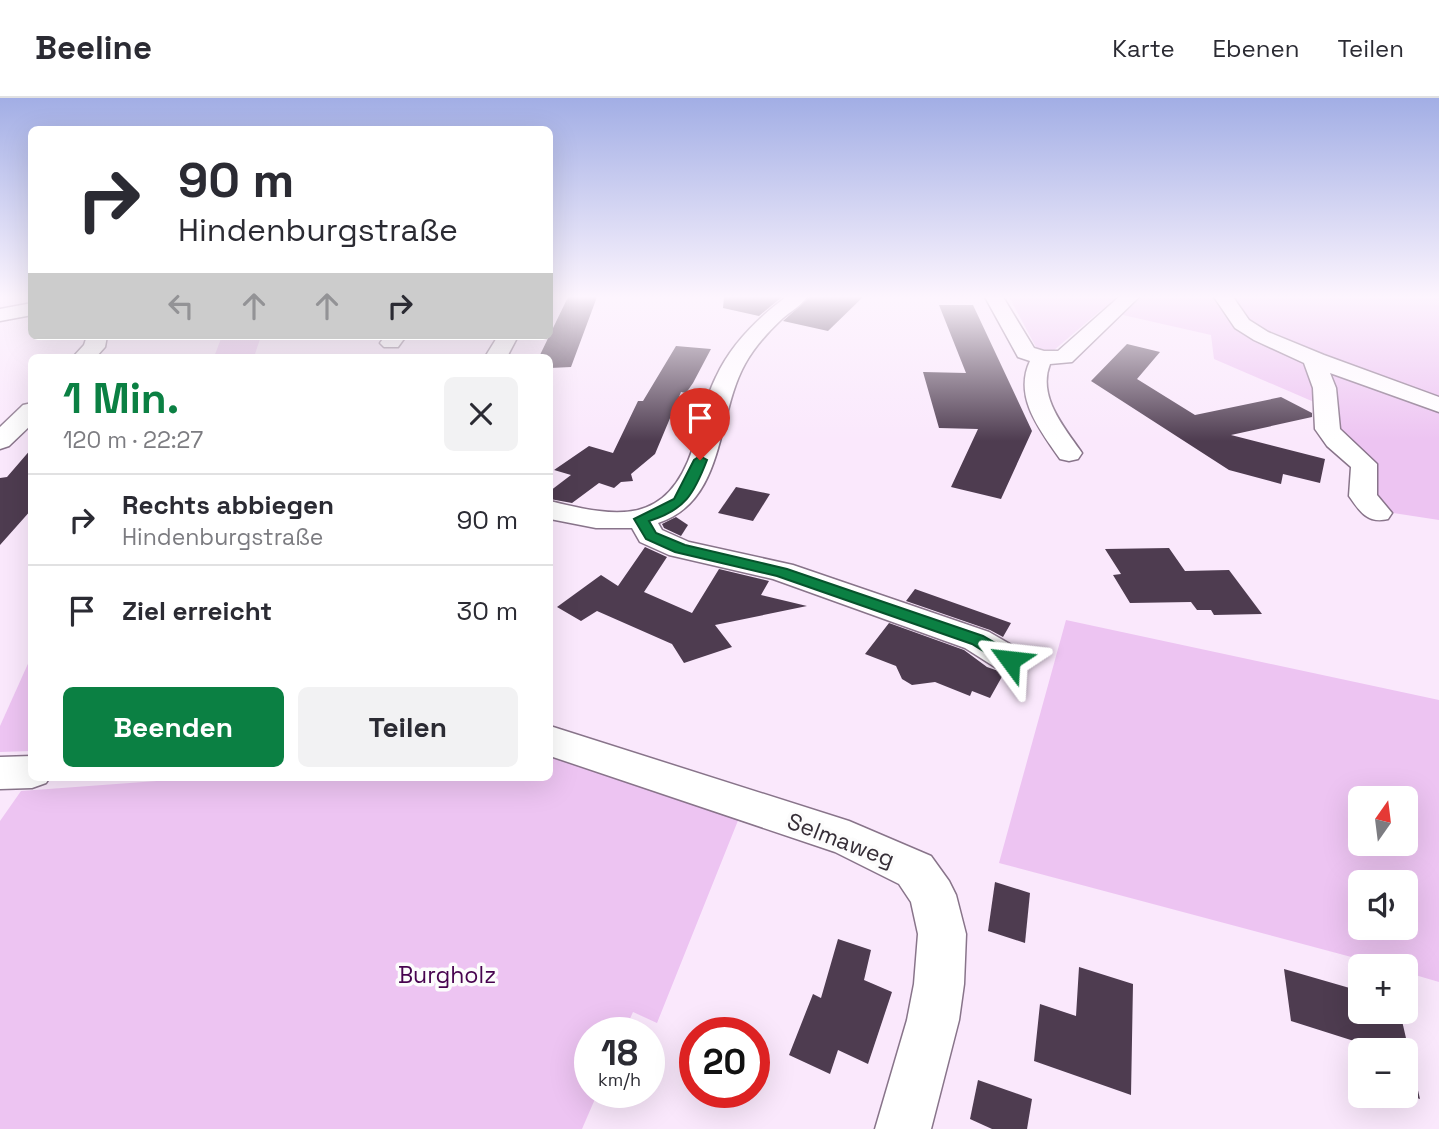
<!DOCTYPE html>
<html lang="de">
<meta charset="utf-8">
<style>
body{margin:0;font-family:"Space Grotesk",sans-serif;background:#f2f2f3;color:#2b2b33;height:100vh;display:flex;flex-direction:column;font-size:26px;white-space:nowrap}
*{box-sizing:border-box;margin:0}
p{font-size:23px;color:#7c7c81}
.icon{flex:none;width:38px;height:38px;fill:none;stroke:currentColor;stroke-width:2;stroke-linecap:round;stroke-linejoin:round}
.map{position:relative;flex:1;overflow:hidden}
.details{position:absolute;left:28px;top:256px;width:525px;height:427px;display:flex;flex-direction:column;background:#fff;border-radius:10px;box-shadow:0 7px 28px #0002}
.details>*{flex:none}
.guide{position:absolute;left:28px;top:28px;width:525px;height:214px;border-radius:10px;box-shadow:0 7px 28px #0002;background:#fff;color:#2b2b33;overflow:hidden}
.needle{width:46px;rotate:14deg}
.controls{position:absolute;left:1348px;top:688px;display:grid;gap:14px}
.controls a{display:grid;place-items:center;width:70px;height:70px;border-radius:10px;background:#fff;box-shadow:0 7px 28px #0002;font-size:35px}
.speed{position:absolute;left:574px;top:919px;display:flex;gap:14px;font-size:35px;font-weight:700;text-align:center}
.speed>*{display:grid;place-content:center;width:91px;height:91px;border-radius:50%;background:#fff;box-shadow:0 7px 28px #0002;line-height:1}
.speed small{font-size:18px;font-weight:400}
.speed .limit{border:10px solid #d22;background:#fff;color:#111}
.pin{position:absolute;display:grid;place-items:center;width:60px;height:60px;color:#fff;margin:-72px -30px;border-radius:50% 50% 50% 0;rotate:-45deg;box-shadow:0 0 7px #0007}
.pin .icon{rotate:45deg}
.me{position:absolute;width:77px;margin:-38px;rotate:300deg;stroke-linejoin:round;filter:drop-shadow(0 0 5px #0008)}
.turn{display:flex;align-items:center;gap:24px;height:147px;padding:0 35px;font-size:32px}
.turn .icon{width:91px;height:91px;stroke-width:2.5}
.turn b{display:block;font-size:49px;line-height:60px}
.lanes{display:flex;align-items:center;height:66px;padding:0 35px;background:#0003;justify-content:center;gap:35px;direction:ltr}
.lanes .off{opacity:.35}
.round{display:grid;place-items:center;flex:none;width:74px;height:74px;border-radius:10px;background:#f2f2f3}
.head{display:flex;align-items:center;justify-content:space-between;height:119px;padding:0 35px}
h1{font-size:42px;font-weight:800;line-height:52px;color:#0b8043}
.primary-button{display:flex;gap:14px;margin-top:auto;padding:14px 35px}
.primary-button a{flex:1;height:80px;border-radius:10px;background:#0b8043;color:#fff;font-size:28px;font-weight:800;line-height:80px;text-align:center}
.primary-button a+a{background:#f2f2f3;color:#2b2b33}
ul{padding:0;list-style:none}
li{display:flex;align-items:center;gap:21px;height:91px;padding:0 35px;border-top:2px solid #e1e1e2}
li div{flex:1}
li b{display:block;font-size:26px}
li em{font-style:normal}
header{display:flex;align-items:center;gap:42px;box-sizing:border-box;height:98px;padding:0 35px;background:#fff;border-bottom:2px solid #e1e1e2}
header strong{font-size:33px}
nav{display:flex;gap:38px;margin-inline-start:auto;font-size:24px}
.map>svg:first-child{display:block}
.green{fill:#edc4f2;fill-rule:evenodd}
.building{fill:#4e3c50}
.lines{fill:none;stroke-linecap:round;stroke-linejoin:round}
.minor-casing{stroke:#88748a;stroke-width:3}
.minor{fill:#fff;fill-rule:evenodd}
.route{fill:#0b8043;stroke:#07532c;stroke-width:2}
.labels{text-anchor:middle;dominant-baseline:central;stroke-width:7;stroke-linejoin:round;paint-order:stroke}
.near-street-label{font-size:23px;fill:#352d36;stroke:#fcfcfc}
.near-park-label{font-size:23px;fill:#47034f;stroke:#fcfcfc}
</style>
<header>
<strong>Beeline</strong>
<nav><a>Karte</a><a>Ebenen</a><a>Teilen</a></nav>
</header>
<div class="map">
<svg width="1439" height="1031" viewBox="0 0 1439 1031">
<rect width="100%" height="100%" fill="#fae8fc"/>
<g class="green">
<path d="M1009,199h430v223l-72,-11 -9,-46 -37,-58 -107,-46 -3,-24 -110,-25 -48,41 -16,-2z"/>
<path d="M222,238h39l-7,21h-40z"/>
<path d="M1066,522l373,80v282l-34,-10v-6h-20l-386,-103zM1360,700h45v46h-45zM1360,784h45v46h-45z"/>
<path d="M31,559v94l-31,1v-26z"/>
<path d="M550,651l191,64 -84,210 -24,-11 -9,20h-34v60h8l-16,37h-582v-308l21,-30 190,-14h339z"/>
</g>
<g class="building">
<path d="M568,199h29l-26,70 -21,1v-11h-11z"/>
<path d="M724,199h58l-23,19 -36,-8z"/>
<path d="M810,199h53l-35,34 -45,-10z"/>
<path d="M939,207h34l59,126 -31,68 -50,-12 27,-58 -39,-1 -16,-56 43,1z"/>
<path d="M1127,246l33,8 -23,27 58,36 86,-18 31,16v4l-81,18 94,24 -5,24 -37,-9 -2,10 -52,-14 -138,-89z"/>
<path d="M676,248l35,3 -18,34 -7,10 -5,-1 -26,62 -24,20 2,7 -12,1 -7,6 -15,-5 -27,20 -22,-4v-8l21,-16 -17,-5 35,-24 24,7 25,-52h5z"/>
<path d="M32,350v61l-32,36v-67l7,-1z"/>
<path d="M736,389l34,7 -17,27 -35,-8z"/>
<path d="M676,419l12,8 -7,11 -17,-8 -2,-4z"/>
<path d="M645,449l22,10 -23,35 48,21 27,-44 50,12 -8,14 46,11 -92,19 17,22 -48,16 -12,-19 -75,-33 -16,10 -24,-14 44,-32 17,11z"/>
<path d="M1169,450l16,23 44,-1 33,44 -48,1 -3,-5h-14l-6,-8 -61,1 -17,-28 8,-1 -16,-25z"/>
<path d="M915,491l96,34 -8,14 -13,-7 -84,-29z"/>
<path d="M889,525l75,27 23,17 17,6 -14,25 -18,-7 -2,5 -35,-14 -23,3 -10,-6 -6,-13 -31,-12z"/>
<path d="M995,784l35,11 -5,50 -37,-12z"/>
<path d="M838,841l33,11 -7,30 28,12 -24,72 -30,-14 -8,24 -41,-19 24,-61 8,4z"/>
<path d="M1079,869l54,17 -2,111 -97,-34 6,-57 36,12z"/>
<path d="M1284,871l76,22v21h40l20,87 -15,-5v-44h-45v24l-6,-33 -63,-20z"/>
<path d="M978,982l54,19 -5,30h-35l-22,-10z"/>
</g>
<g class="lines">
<defs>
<g id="minor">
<path d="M786,199h21c-6,9 -16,14 -24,21 -15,14 -28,28 -38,46 -29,52 -19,137 -87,159l4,7 27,12 104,23 196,67 33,19 6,9 -6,9 -12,3 -12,-3 -33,-21 -192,-69 -104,-24 -29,-13 -8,-14h-36l-46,-9v-18c68,17 117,25 143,-53 7,-24 12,-49 23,-71 15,-33 42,-59 70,-80z"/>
<path d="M985,199h18l31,51 10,3h14l61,-54h20l-67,65 -22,2c-13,33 15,64 32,89l-4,6 -9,2 -9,-2c-20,-29 -47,-62 -30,-98l-12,-4z"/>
<path d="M1214,199h19l16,23 19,12 56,23 115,42v15l-109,-39 6,15 4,41 37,35v31l15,18 -4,6c-20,5 -28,-7 -39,-23l2,-29 -24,-21 -12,-17 -2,-41 -9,-25 -50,-23 -19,-12z"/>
<path d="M32,205v12l-32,6v-12z"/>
<path d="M87,238h20l-2,11 -9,10h-23l11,-12z"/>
<path d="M385,238h21l-8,11h-14l-4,-4z"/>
<path d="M498,238h20l-11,21h-22z"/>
<path d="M32,305v21l-23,22 -9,3v-22l23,-22z"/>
<path d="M550,628l299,95 82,35 18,25 7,14 10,39 -2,50 -5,36 -28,109h-56l32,-109 7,-36 4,-50 -7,-32 -12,-18 -64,-32 -285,-96z"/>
<path d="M32,658v21h18l-4,6 -14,5 -32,1v-32z"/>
</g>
</defs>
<use href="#minor" class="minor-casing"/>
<use href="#minor" class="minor"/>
</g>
<linearGradient id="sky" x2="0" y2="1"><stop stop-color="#a2aee5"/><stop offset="0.58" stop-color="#fdf5fe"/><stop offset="1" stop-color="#fdf5fe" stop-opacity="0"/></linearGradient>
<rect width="1439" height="343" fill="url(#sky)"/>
<path class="route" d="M700,358l7,4c-13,34 -22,50 -58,61l7,12 29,12 102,24 196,67 33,19 3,5 -3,4h-12l-32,-20 -195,-68 -102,-24 -29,-13 -12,-20 40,-20 20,-39z"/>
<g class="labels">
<g class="near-street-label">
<text transform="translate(841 742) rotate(21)">Selmaweg</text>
</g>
<g class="near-park-label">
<text x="447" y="877">Burgholz</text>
</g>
</g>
</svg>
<div class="controls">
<a><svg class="needle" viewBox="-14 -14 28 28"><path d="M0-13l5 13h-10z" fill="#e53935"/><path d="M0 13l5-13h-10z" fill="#7c7c81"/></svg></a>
<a><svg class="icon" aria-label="sound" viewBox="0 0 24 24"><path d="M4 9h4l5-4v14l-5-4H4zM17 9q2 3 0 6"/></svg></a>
<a>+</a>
<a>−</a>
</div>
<div class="speed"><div>18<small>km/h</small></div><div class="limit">20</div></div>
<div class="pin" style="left:700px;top:362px;background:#d93025"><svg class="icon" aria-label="arrive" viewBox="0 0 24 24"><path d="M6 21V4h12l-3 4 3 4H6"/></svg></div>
<svg class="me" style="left:1010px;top:562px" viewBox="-20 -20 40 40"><path d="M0-17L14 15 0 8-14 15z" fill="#0b8043" stroke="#fff" stroke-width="4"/></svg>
<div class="guide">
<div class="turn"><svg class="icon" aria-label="right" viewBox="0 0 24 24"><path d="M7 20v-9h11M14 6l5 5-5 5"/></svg><div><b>90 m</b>Hindenburgstraße</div></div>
<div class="lanes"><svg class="icon off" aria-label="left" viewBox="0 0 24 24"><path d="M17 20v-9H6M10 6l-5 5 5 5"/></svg><svg class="icon off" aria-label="ahead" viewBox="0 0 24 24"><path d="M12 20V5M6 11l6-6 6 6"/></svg><svg class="icon off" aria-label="ahead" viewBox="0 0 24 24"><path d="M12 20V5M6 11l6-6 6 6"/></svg><svg class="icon" aria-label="right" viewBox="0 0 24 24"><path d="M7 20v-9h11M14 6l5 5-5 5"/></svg></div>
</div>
<section class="details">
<div class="head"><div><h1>1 Min.</h1><p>120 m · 22:27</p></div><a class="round"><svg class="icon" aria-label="close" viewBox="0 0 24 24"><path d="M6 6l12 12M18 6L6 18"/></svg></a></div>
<ul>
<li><svg class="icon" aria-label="right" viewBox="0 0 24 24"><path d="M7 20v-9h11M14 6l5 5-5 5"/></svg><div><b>Rechts abbiegen</b><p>Hindenburgstraße</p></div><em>90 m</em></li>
<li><svg class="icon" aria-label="arrive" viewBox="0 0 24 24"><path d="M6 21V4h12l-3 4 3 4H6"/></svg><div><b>Ziel erreicht</b></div><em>30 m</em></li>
</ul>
<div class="primary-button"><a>Beenden</a><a>Teilen</a></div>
</section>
</div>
